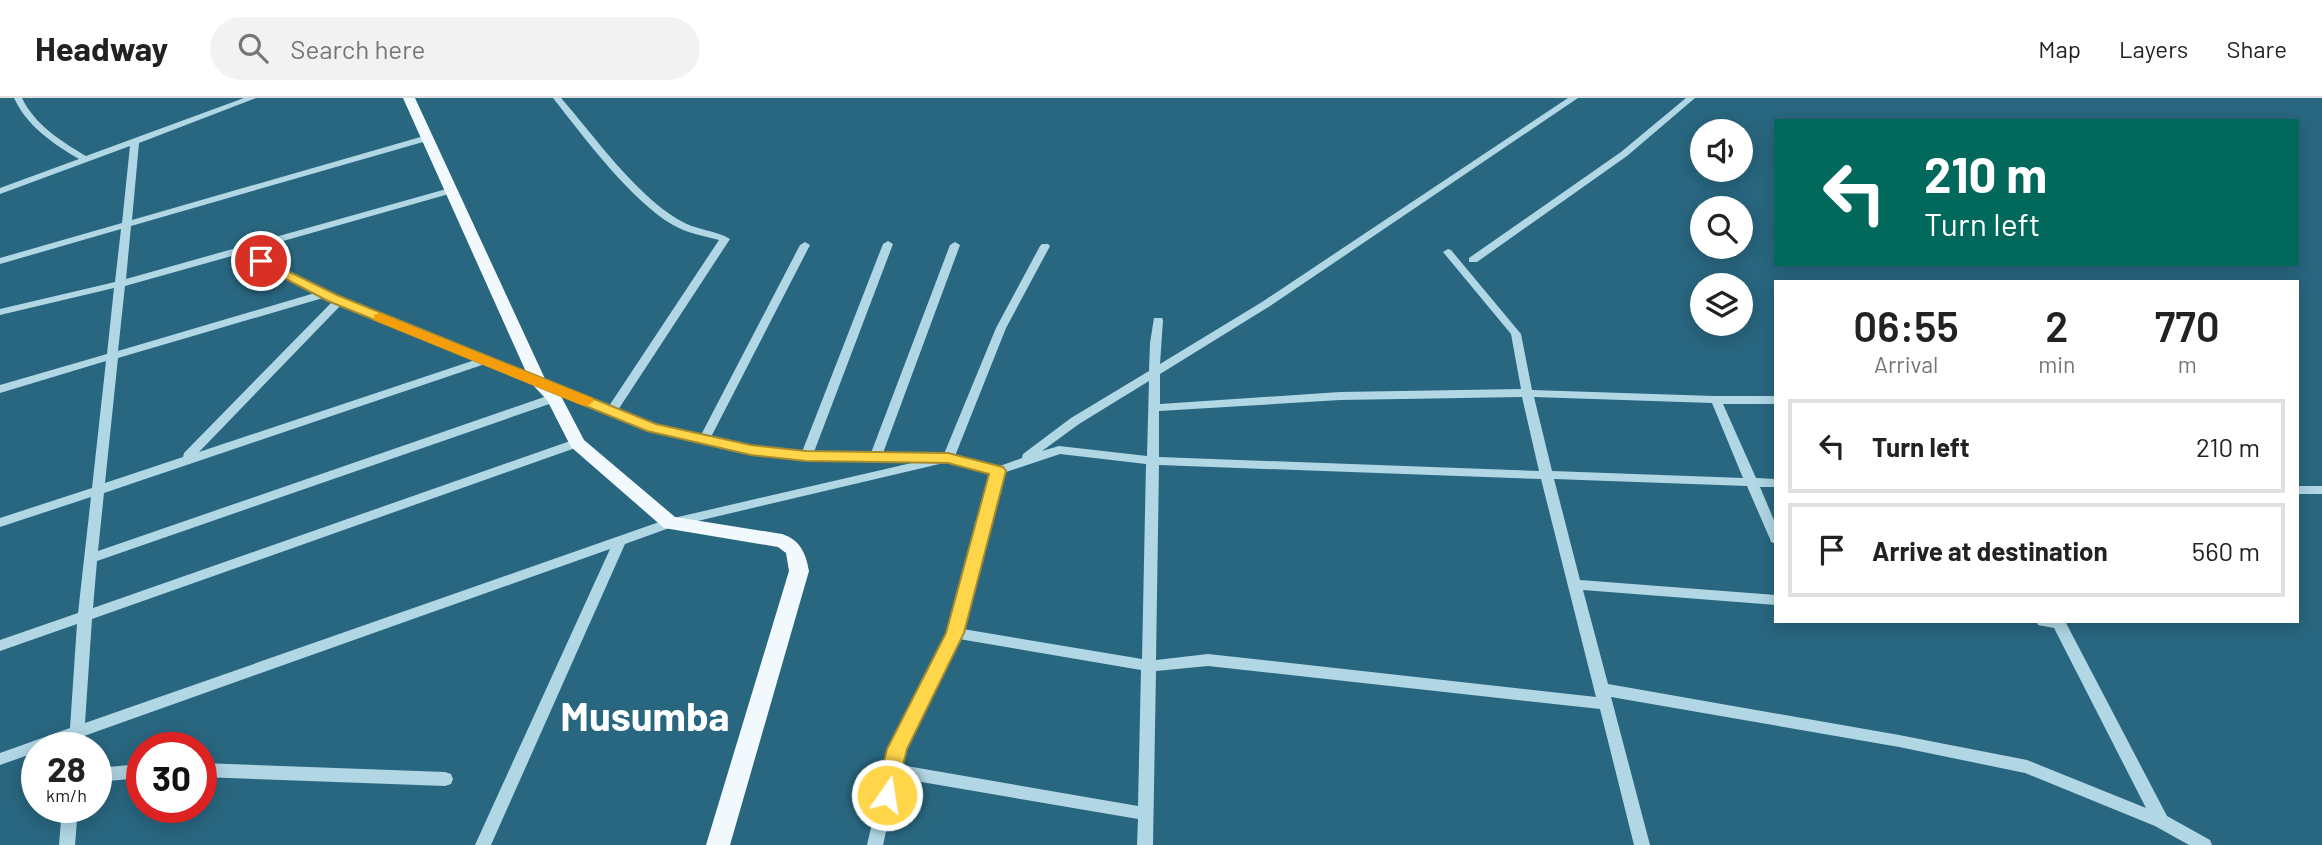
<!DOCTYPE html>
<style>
body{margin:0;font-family:Barlow,sans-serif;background:#f2f2f2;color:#222;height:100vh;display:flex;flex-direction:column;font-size:26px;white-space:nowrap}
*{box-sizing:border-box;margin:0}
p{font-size:23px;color:#767676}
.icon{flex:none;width:38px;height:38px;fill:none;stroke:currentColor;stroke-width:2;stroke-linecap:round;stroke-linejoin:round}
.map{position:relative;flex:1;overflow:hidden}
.panel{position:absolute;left:1774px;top:182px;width:525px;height:343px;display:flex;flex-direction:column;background:#fff;border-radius:0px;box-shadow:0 4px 18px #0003}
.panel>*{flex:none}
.banner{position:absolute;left:1774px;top:21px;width:525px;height:147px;border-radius:0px;box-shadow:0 4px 18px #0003;background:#00695c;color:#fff;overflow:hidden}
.tools{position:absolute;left:1690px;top:21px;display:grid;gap:14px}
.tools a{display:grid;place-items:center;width:63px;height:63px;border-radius:50%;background:#fff;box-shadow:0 4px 18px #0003;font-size:35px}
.speed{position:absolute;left:21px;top:634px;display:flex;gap:14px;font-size:35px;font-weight:700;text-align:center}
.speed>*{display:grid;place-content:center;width:91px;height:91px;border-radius:50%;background:#fff;box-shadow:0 4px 18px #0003;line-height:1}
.speed small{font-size:18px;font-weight:400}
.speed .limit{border:10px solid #d22;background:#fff;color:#111}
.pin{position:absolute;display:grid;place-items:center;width:60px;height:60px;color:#fff;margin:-30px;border:4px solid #fff;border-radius:50%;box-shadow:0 2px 7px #0007}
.me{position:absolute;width:77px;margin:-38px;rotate:13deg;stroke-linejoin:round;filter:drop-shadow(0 0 5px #0008)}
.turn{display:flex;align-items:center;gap:24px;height:147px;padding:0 35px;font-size:32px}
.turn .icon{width:91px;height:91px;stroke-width:2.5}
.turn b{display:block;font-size:49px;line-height:60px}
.eta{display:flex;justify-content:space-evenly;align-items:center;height:119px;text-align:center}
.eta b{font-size:42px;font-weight:600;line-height:49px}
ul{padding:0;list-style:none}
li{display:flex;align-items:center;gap:21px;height:94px;margin:0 14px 10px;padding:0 21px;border:4px solid #e0e0e0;border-radius:0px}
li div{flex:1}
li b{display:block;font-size:26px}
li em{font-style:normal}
header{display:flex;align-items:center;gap:42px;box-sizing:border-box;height:98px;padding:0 35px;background:#fff;border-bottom:2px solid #e0e0e0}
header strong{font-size:33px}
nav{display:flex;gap:38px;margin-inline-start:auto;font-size:24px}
.search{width:490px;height:63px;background:#f2f2f2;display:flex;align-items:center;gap:18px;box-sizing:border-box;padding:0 24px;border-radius:38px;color:#767676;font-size:26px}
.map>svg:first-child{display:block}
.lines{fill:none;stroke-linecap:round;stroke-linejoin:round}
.minor{fill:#b1d7e5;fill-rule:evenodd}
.major{fill:#f2f9fd;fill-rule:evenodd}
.route{fill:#ffd54a;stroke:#a68a30;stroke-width:2}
.slow{fill:#f59e0b}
.labels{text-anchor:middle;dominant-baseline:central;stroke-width:7;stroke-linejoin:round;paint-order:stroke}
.near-town-label{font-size:40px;font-weight:bold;fill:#fff;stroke:#296780}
</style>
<header>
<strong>Headway</strong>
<div class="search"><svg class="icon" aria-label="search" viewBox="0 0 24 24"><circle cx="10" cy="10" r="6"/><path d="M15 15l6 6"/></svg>Search here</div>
<nav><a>Map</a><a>Layers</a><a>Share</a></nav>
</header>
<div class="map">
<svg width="2322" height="747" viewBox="0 0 2322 747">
<rect width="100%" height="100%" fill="#296780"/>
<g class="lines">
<g class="minor">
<path d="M14,0h8c13,27 39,43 64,58l158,-58h12l-117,45 -7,77 292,-84h6v4l-299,86 -5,53 324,-91h6v4l-208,59 88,45 273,110 110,-166c-16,-4 -32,-7 -46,-15 -43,-25 -89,-88 -120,-127h8c34,39 74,96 118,122 16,10 37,10 51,19l-112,171 37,15 46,10 99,-190 5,-3 5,3 -99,192 40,9 51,6 81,-208 5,-3 5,3 -79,208 57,1 79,-208 5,-3 5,3 -77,208 61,1 52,-126 44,-82 2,-2h6l2,2 -44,82 -51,128 42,11 25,-9 1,-4 48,-36 78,-47 1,-28 4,-25h8l1,2 -3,44 102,-62 306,-204h10l-308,208 -110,68v30l180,-12 181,-3 -10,-55 -68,-82 5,-3 3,1 70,84 11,56 182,6h62v8h-53l33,74 20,1v8h-16l16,38v19l-5,-2 -1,-3 -23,-53 -193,-7 26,101 196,15v10l-193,-15 25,94 291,51 128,25 119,48 -92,-180 -16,-3 -2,-4h29l102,195 43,24 2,5h-23l-34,-19 -130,-53 -126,-26 -288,-50 39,148h-16l-34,-136 -392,-43 -52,5 -3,174h-16l1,-26 -240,-41 -15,67h-16l22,-96 59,-116 43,-160 -43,-11 -276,65 -47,17 -134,301h-16l135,-296 -526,187 -1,11h-14v-6l-18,6h-14v5l-37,13v-12l70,-25 7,-104 -77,27v-11l78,-27 13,-116 -91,30v-9l92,-30 14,-127 -106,32v-8l107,-31 7,-66 -114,27v-6l115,-27 6,-53 -121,35v-6l122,-35 8,-77 -130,48v-6l79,-29c-27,-16 -52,-33 -65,-61zM239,156l76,39 -197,58 7,-65zM323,200l9,4 -148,151 -1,4 -78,26 13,-125zM341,207l134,55 -276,92zM485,266l163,67 56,13 47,10 55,6 110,2 -251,58 -580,203 7,-104 489,-173 2,-3 -2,-3h-8l-480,168 4,-47 461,-160 2,-3 -2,-3h-8l-452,156 6,-58zM1149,283l-2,75 -88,-10 -17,5 37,-27zM1522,299l17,74 -380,-14v-46l181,-11zM1534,299l178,6 31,75 -191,-7zM1060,356l86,10 -4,195 -179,-30 40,-156zM1159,367l382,14 55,218 -388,-43 -52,6zM959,541l182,31 -3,136 -237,-41 4,-16z"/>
<path d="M1686,0h9l-68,58 -150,106h-8v-4l152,-106z"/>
<rect x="2298" y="388" width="24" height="8"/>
<path d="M201,665l244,9 6,2 2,5 -2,5 -6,2 -244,-9z"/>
<path d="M142,666v14l-46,4v-14z"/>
<path d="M62,709h16l-3,38h-16z"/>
</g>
<path class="major" d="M403,0h12l131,283 16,17 22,42 91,77 107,17c18,6 24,19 27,37l-79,274h-24l83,-274 -3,-18 -8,-6 -114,-19 -93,-81 -24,-47 -16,-17z"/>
</g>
<path class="route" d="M261,160l76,37 319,129 95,21 55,6 142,2 55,14 3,4 -42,162 -57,116 -13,52 -7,3 -8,-3 -3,-6 11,-46 59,-116 43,-159 -41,-11 -142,-2 -55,-6 -104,-24 -319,-130 -71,-37 -2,-3z"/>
<path class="slow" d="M379,215l213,85 2,3 -7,5 -6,-1 -207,-85v-5z"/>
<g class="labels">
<g class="near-town-label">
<text x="645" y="617">Musumba</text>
</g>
</g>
</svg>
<div class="tools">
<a><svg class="icon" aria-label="sound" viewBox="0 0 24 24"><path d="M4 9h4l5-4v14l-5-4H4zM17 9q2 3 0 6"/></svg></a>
<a><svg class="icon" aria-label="search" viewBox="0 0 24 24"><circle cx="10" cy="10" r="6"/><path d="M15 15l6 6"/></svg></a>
<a><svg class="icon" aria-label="layers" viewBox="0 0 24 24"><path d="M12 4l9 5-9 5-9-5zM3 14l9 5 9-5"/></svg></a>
</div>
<div class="speed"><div>28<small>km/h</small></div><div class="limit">30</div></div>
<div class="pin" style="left:261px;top:163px;background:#d93025"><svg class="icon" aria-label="arrive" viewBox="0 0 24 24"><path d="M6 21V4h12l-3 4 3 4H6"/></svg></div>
<svg class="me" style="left:887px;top:697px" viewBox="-20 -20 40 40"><circle r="17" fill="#ffd54a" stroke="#fff" stroke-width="3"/><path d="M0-11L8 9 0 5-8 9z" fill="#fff"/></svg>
<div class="banner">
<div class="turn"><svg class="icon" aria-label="left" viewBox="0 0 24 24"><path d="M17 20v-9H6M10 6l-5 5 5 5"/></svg><div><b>210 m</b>Turn left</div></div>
</div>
<section class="panel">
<div class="eta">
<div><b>06:55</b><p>Arrival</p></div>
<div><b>2</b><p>min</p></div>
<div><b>770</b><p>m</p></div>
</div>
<ul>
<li><svg class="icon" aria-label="left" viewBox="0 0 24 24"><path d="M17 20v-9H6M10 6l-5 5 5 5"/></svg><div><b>Turn left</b></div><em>210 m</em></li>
<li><svg class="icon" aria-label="arrive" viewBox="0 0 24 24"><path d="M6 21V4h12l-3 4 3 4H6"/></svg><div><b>Arrive at destination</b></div><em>560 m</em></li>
</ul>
</section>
</div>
